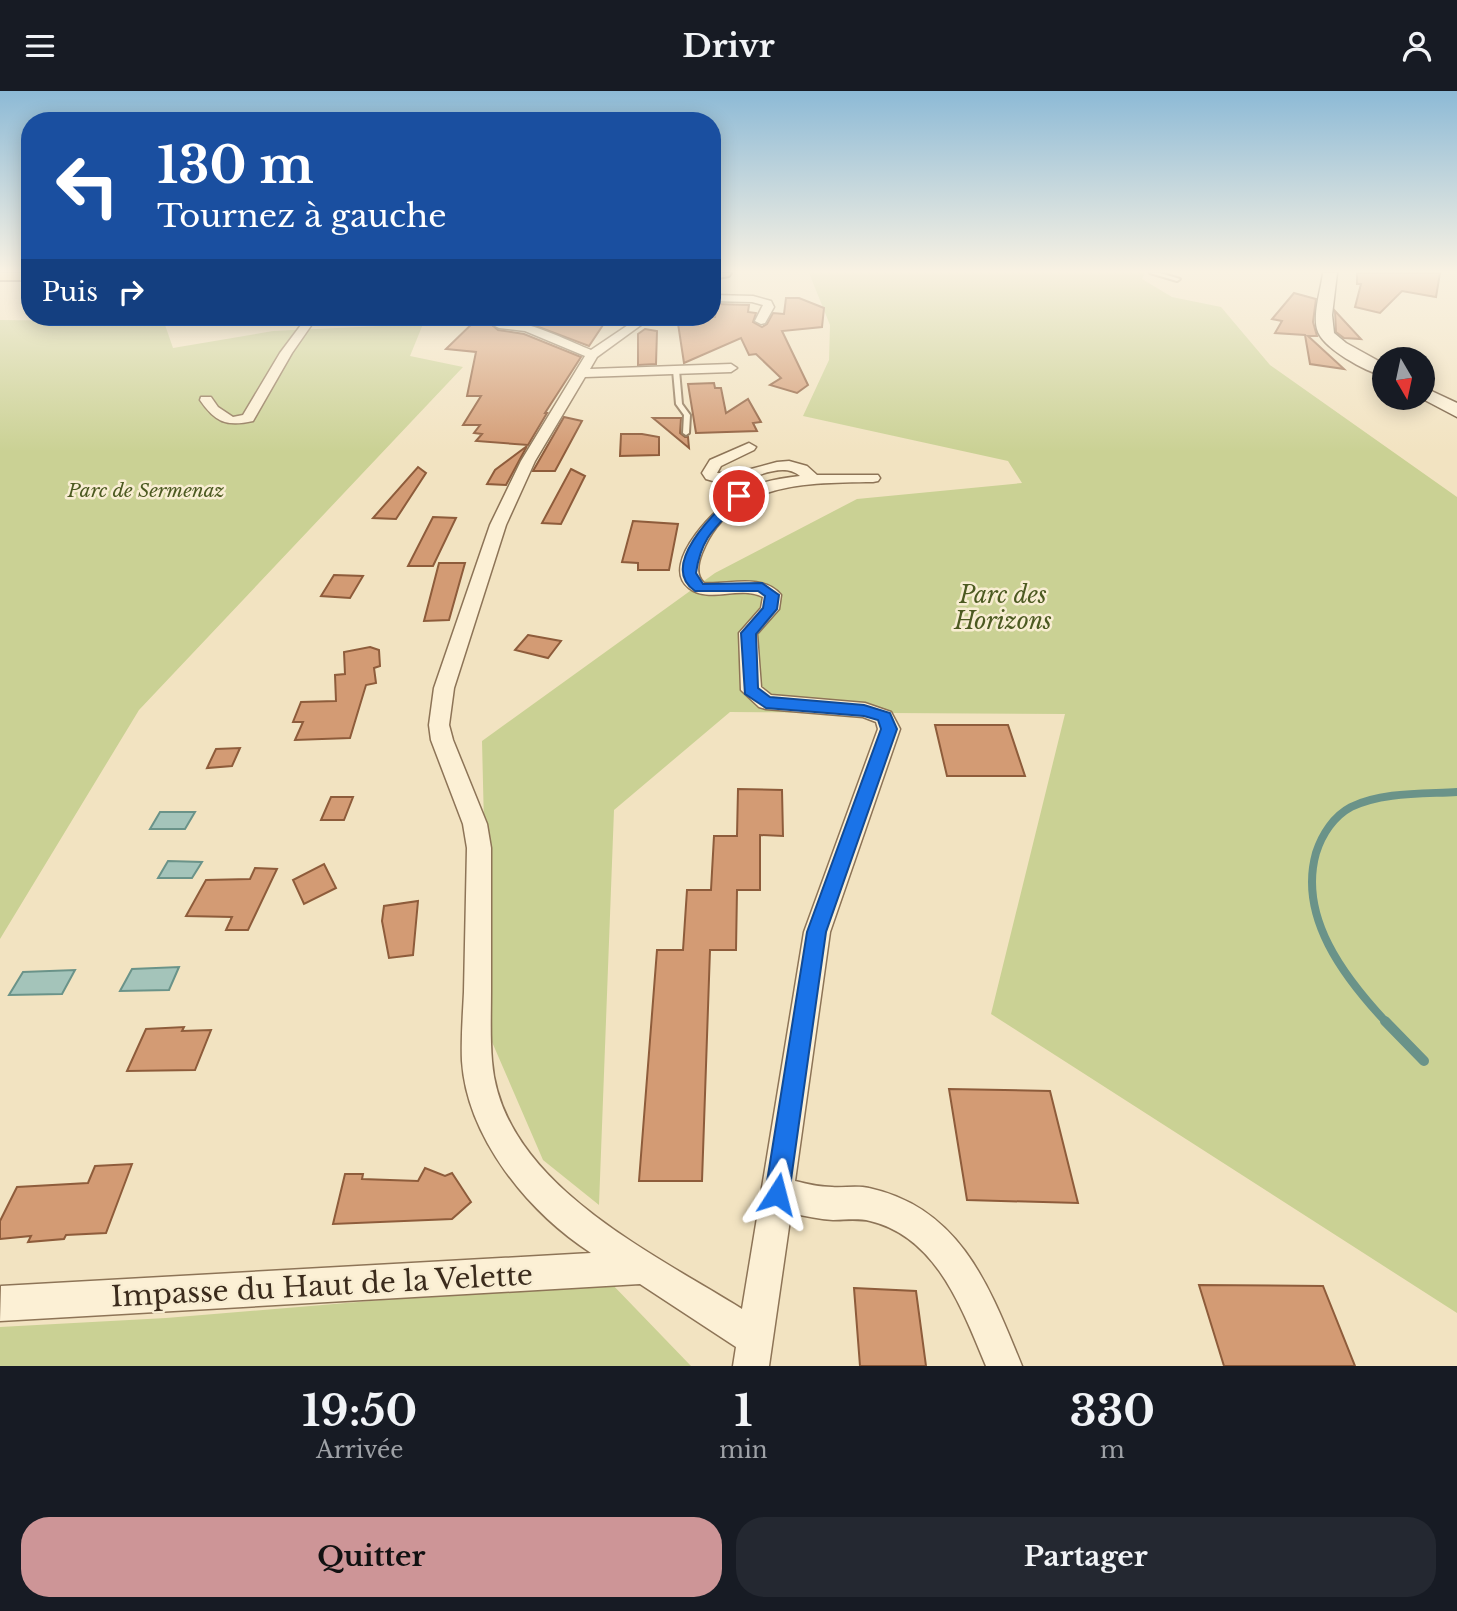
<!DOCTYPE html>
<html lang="fr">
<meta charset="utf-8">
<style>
body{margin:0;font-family:"Libre Baskerville",serif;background:#242831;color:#f1f3f6;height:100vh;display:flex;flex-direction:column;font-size:26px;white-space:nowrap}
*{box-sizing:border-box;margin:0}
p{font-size:23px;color:#9ea1a6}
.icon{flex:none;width:38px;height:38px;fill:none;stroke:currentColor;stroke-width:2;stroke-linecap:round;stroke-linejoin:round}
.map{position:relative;height:1275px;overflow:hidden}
.drawer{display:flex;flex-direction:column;background:#171b24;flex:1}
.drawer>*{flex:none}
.hud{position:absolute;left:21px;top:21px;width:700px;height:214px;border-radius:28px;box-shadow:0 4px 18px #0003;background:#1a4fa0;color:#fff;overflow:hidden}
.needle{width:46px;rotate:171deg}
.buttons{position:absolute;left:1372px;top:256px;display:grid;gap:14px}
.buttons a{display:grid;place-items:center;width:63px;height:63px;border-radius:50%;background:#171b24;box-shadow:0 4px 18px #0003;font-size:35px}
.pin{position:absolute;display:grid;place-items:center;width:60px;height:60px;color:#fff;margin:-30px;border:4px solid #fff;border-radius:50%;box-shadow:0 2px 7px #0007}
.me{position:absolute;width:77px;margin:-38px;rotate:9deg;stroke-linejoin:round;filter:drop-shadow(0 0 5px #0008)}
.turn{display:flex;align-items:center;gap:24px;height:147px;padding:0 21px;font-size:32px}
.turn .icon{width:91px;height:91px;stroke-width:2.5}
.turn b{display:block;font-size:49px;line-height:60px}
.then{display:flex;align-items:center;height:66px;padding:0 21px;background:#0003;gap:14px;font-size:26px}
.eta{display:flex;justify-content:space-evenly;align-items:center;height:119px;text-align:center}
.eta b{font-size:42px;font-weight:800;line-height:49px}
.cta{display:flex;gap:14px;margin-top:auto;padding:14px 21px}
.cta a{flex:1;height:80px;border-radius:28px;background:#cd9597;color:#111;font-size:28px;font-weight:800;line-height:80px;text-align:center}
.cta a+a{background:#242831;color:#f1f3f6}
header{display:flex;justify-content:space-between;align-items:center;height:91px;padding:0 21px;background:#171b24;font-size:32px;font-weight:800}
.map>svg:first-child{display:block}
.green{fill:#cad194}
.water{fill:#a4c4ba;stroke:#6a9389;stroke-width:2}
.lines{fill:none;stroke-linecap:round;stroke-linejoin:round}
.stream-far1{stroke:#6a9389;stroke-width:8}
.stream{stroke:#6a9389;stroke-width:10}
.building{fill:#d39b74;stroke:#8e5c3b;stroke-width:2}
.lane-casing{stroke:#8d7457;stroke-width:4}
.street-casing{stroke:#8d7457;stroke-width:3}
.secondary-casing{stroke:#6f553a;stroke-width:3}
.primary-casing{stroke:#5a412c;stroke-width:4}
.lane{fill:#fcf0d5;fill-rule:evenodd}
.street{fill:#fcf0d5;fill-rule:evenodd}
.secondary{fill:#fcf0d5;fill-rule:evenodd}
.primary{fill:#f8d996;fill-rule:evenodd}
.route{fill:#1a73e8;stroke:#114b97;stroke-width:2}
.labels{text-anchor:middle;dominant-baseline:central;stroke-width:5;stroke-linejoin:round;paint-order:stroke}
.far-park-label{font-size:19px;font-style:italic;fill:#4c5a21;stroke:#f8edd2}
.park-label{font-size:23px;font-style:italic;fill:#4c5a21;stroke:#f8edd2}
.near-street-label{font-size:28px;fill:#3b2b1c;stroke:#f8edd2}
</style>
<header><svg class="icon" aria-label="menu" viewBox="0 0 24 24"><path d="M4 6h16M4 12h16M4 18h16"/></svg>Drivr<svg class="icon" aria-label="person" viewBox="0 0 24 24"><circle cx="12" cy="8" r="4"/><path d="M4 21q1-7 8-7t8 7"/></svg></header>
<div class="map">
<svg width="1457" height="1275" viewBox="0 0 1457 1275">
<rect width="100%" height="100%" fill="#f2e3c1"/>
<g class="green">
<path d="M809,182h336l-3,6 30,18 49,10 49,58 187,132v816l-466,-299 74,-300 -335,-2 -116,98 -15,395 -56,-45 -54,-125 -7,-294 233,-168 142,-74 165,-16 -14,-22 -205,-45 26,-56 1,-35z"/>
<path d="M0,229l164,2 9,26 100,-17 150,-7 -13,32 53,11 -324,343 -139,229z"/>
<path d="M609,1190l82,85h-691v-39l166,-9z"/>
</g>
<g class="water">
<path d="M160,721h35l-10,17h-35z"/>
<path d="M168,770l34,1 -10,16h-34z"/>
<path d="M179,876l-10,23 -49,1 12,-22z"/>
<path d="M75,879l-13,24 -53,1 14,-23z"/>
</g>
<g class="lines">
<path class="stream-far1" d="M1386,931c-42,-45 -88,-105 -70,-169 6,-19 18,-37 35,-46 31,-15 72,-13 106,-15"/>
<path class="stream" d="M1385,930l39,40"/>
</g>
<g class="building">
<path d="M1357,182h83l-4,24 -34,-6 -22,22 -25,-6 6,-23h-4z"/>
<path d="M1294,202l22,6 -3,23 4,14h-9l36,33 -34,-5 -5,-29 -30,-2 7,-12 -10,-2z"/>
<path d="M786,207h13l25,10 -2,19 -40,4 26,54 -11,8 -27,-8 11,-7 -25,-24 -7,1 -8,-17 -57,25 -7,-46h38l1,-13 33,1 -1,7 8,1 -3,9 9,5 5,-3 6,-11 11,1z"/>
<path d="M1335,220l26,28 -17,-1 -8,-6z"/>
<path d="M479,226l128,2 -18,27 -61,-23 -26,-4 -11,5 7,6 26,4 57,23 -36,56h2l-19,32 -52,-4 6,-7 -8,-1 6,-8h-17l18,-29h-14l9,-44 -30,-3z"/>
<path d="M645,238l12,2 -1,33 -18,1v-31z"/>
<path d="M714,292l1,5h6l5,25 22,-14 13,23 -8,1 4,8 -61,2 -8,-49z"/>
<path d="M564,326l18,4 -27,50h-22z"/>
<path d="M653,327h28l-1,15 5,4h3l1,11z"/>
<path d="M621,343h21l17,3v18l-39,1z"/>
<path d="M527,355l-21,39 -19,-1 8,-14z"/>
<path d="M418,376l8,6 -30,46 -23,-1z"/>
<path d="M571,378l14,7 -24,48 -19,-1z"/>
<path d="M433,426l23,1 -23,48h-25z"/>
<path d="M633,430l45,3 -9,46h-31v-7l-16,-1z"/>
<path d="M439,472h26l-16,57 -25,1z"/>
<path d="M334,484l29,1 -13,22 -29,-2z"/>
<path d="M528,544l33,6 -13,17 -33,-8z"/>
<path d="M370,556l9,3 1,16 -6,2 2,15 -10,2 -16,53 -55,2 8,-18h-10l8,-20 35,-1 -1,-26 10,-1 -1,-22z"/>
<path d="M935,634h73l17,51h-78z"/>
<path d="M240,657l-8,18 -25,2 9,-19z"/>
<path d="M738,698l44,1 1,46 -23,-1v55h-23l-1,60h-26l-8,231h-63l18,-231h26l4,-60h24l3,-54h23z"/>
<path d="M331,706h22l-9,23h-23z"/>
<path d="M324,773l12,24 -32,16 -11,-24z"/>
<path d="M255,777l22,1 -29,61h-22l6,-13 -46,-1 20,-36 44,-1z"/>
<path d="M418,810l-5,54 -24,3 -7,-37 2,-15z"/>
<path d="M184,936l-2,4 29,-1 -16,40 -68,1 19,-42z"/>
<path d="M949,998l101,2 28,112 -111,-3z"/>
<path d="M132,1073l-26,69 -40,2 -2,4 -36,3 3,-6 -31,3v-18l17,-34 71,-4 7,-17z"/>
<path d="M425,1077l20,8 7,-3 19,29 -19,17 -119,5 12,-50h18l-1,5 56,2z"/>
<path d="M1199,1194l124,1 32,80h-131z"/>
<path d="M854,1197l62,3 10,75h-66z"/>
</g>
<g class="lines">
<defs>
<g id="lane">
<path d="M1150,182h10l20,6 -3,2z"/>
<path d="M676,277l3,2 3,34 8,11 -1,18 -3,2 -3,-2 1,-18 -8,-11 -3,-34z"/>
</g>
<g id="street">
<path d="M712,204l41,1 18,5 3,6 -9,16 -4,1 -6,-3 8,-16 -11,-3 -40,-1z"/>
<path d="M307,226h10l-25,36 -39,68c-27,6 -38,1 -53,-21l1,-3h10l7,10 15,10 10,-2 37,-62z"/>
<path d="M640,226h12l-55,40 -7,12 141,-5 6,4 -6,4 -146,5 -50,84 -29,64 -52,163 -5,37 4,15 34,84 4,24c0,48 0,96 0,143 0,23 -1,47 1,70 9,121 159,191 250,248l62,-377 74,-203 -2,-7 -13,-5 -97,-8 -7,-2 -18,-17 -2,-57 22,-25 2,-11c-23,-12 -54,7 -74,-9 -32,-24 32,-86 54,-98 17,-8 38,-12 57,-14 -18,-15 -45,3 -66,6 -10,2 -18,0 -28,-3l-4,-6 8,-13 39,-17 7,4 -2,3 -33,16 -4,7h19l41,-11 12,-1 18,5 10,9h61l2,3 -2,3 -5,1c-65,1 -143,-1 -171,71 -4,10 -7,22 2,30 24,2 59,-10 77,12l-2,14 -22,25 4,53 10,8 94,8 26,9 9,17 -70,203 -35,249c12,3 25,6 37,6 12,1 25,-2 37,1 92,20 121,100 153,178h-36c-24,-57 -49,-129 -116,-145 -12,-3 -25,-1 -37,-1 -14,-1 -29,-4 -42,-7l-22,153h-36l3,-19 -96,-63 -640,37 1,-35 590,-33c-62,-40 -124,-115 -129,-192 -1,-23 1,-47 2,-69 1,-48 2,-96 3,-144l-4,-24 -32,-84 -2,-15 5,-37 56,-163 31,-64 64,-105 -60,-25 -26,-3 -6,-3c20,-13 77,17 98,25z"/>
</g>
<g id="secondary">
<path d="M1323,182h14l-5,42 2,18 12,10 38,21v12c-17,-4 -63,-28 -67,-47 -4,-17 4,-39 6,-56z"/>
<path d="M1423,296l34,16v14l-38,-20h4z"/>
</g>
<g id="primary">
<rect x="0" y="182" width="30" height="7"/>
<path d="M712,182h19l-2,3 -17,3z"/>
</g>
</defs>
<use href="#lane" class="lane-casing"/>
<use href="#street" class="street-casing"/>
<use href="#secondary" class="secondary-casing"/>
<use href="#primary" class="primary-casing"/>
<use href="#lane" class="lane"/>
<use href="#street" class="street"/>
<use href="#secondary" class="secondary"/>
<use href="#primary" class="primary"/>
</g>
<linearGradient id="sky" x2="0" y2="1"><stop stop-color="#8dbad6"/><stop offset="0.5" stop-color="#f9f2e3"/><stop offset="1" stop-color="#f9f2e3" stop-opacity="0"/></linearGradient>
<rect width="1457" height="361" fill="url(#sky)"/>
<path class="route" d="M735,403l10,2c-25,29 -43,36 -49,77l7,11 59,-1 17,12 -2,14 -21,25 2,54 12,9 94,8 26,8 7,16 -71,203 -37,262 -3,9 -9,3 -9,-3 -3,-9 42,-262 74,-203 -3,-9 -14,-4 -98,-8 -21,-14 -4,-61 22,-25 2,-12 -7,-5h-63c-37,-25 20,-79 40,-97z"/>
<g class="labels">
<g class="far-park-label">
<text x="146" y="399">Parc de Sermenaz</text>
</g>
<g class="park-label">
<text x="1003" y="504">Parc des<tspan x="1003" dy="26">Horizons</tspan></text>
</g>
<g class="near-street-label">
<text transform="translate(322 1195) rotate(-3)">Impasse du Haut de la Velette</text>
</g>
</g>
</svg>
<div class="buttons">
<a><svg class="needle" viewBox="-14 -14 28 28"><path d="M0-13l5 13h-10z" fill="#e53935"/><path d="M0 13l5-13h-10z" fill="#9ea1a6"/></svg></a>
</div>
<div class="pin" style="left:739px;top:405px;background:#d93025"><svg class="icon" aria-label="arrive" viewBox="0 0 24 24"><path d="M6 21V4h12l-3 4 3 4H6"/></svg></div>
<svg class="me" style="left:777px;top:1103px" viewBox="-20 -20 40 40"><path d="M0-17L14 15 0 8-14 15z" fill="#1a73e8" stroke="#fff" stroke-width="4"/></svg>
<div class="hud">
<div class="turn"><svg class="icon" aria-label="left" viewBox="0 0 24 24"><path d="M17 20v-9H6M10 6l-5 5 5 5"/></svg><div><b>130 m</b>Tournez à gauche</div></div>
<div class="then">Puis<svg class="icon" aria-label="right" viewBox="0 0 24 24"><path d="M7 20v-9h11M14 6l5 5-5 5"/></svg></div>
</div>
</div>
<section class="drawer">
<div class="eta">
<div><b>19:50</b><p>Arrivée</p></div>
<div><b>1</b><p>min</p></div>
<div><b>330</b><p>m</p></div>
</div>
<div class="cta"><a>Quitter</a><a>Partager</a></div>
</section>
